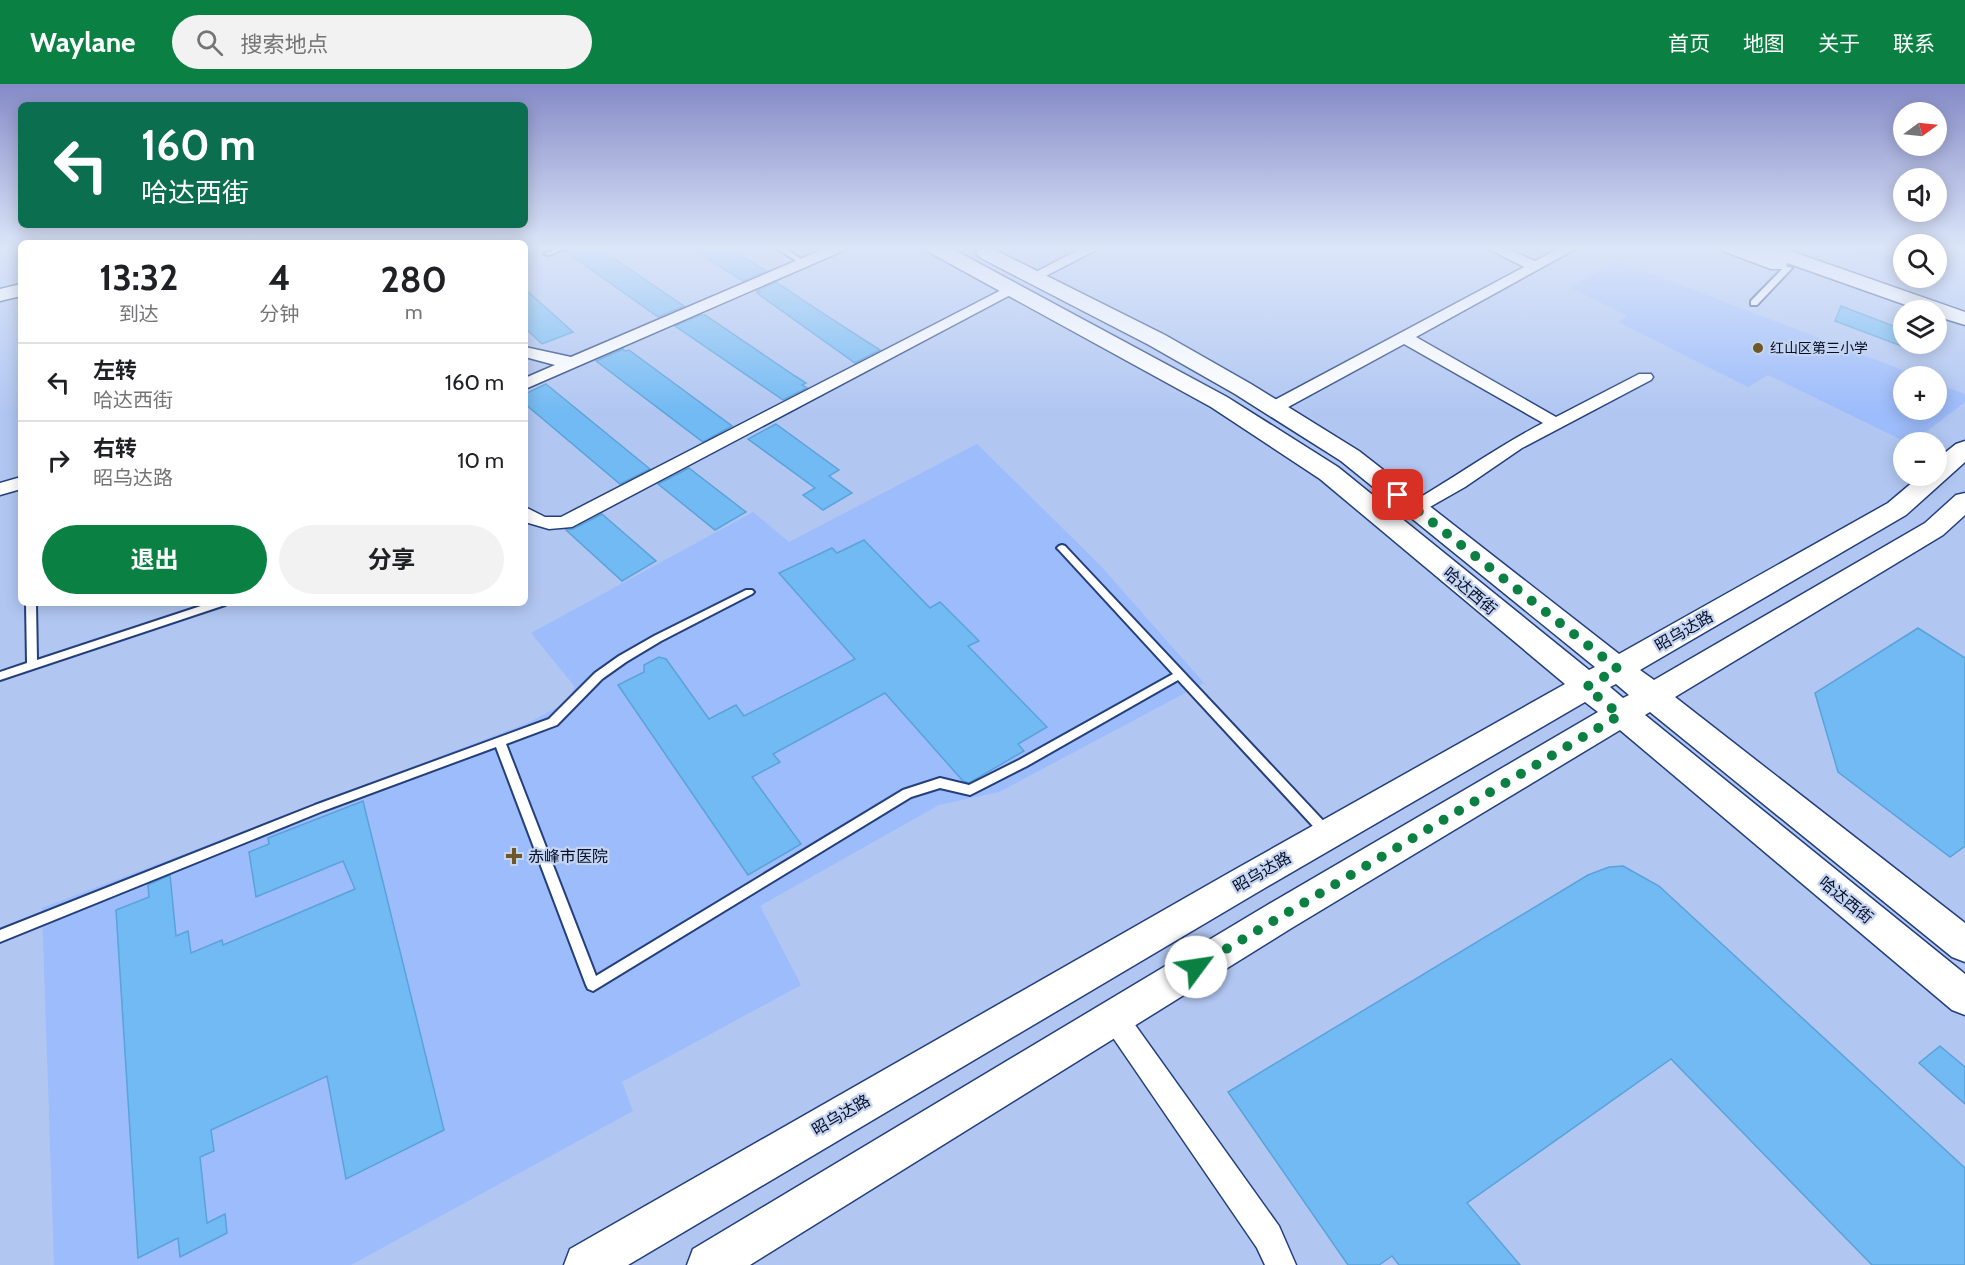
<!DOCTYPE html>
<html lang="zh">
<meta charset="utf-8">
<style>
body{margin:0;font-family:Cabin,"Noto Sans SC",sans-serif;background:#f2f2f2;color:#202124;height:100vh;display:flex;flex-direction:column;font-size:22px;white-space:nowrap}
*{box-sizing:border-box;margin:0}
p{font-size:20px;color:#757577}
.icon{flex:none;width:33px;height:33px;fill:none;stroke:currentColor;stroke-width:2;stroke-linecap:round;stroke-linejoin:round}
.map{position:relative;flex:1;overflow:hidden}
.details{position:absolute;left:18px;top:156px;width:510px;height:366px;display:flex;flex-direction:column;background:#fff;border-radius:9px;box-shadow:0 3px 15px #0003}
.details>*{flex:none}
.hud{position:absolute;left:18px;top:18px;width:510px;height:126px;border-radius:9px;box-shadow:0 3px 15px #0003;background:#0b6e4f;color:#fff;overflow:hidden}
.needle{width:39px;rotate:75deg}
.fabs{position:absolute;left:1893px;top:18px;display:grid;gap:12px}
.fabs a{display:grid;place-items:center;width:54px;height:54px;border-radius:50%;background:#fff;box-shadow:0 3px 15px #0003;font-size:30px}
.pin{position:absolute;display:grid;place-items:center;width:51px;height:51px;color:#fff;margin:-26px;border-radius:12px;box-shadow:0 3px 9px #0006}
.me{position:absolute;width:66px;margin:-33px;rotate:59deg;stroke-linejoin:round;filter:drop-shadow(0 0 4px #0008)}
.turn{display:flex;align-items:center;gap:21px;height:126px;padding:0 24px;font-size:27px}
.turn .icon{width:78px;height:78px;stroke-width:2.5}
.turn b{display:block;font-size:42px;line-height:51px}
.eta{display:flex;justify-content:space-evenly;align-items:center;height:102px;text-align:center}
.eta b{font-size:36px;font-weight:700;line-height:42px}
.button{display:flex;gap:12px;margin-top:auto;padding:12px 24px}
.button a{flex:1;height:69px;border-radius:36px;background:#0b8043;color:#fff;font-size:24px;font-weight:700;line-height:69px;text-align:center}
.button a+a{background:#f2f2f2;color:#202124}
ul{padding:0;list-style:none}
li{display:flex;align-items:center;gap:18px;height:78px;padding:0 24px;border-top:2px solid #e0e0e0}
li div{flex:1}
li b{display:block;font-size:22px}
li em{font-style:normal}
header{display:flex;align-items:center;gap:36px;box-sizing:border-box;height:84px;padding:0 30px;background:#0b8043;color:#fff}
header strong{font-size:28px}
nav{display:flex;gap:33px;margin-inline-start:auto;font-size:21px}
.search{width:420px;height:54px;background:#f2f2f2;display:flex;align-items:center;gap:15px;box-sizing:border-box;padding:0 21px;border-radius:33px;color:#757577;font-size:22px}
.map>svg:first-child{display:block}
.built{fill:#9dbcfb}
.building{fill:#72baf3;stroke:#5ba2da;stroke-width:1.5}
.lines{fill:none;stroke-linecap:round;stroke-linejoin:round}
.lane-casing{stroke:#233f7c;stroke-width:4}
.street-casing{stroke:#233f7c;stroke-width:3}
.secondary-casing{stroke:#233f7c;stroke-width:3}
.lane{fill:#fff;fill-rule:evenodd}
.street{fill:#fff;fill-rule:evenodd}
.secondary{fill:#fff;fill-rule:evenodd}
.route{stroke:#0b8043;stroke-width:10;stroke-dasharray:0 18}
.poi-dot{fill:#6f5828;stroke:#c5d4f1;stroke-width:2}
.labels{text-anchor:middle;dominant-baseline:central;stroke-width:4.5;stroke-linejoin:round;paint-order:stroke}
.far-poi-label{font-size:14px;fill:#040e27;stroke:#c5d4f1;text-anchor:start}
.street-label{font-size:16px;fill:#040e27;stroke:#c5d4f1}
.poi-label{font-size:16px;fill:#040e27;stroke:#c5d4f1;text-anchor:start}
</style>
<header>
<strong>Waylane</strong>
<div class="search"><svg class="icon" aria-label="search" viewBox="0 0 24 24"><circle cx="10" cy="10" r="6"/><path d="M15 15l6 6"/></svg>搜索地点</div>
<nav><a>首页</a><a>地图</a><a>关于</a><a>联系</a></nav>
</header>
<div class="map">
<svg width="1965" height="1181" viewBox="0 0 1965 1181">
<rect width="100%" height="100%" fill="#b1c7f2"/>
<g class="built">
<path d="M1839,163h64v14l-5,7z"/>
<path d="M1618,177l300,115h-14v34h32l1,-26 28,10v8l-52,40h-7l-138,-67 -20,12 -130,-65 9,-6 -57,-29z"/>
<path d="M977,360l123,121 104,118 -205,109 -60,13 -179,101 41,79 -179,97 11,29 -282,154h-297l-12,-357 488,-186 37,-20 8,-15 -44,-54 222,-121 36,30z"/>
</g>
<g class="building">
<path d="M571,163h26l87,59 -26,11 -93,-66z"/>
<path d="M689,163h38l39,24 -23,10z"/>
<path d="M776,198l45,30 59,38 -25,13 -98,-70 3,-1 -3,-1z"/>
<path d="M525,205l48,43 -31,12 -17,-16z"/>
<path d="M1841,222l63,24v17l-69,-26z"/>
<path d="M700,231h5l90,61 11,7 -4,2 5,3 -24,12 -108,-74z"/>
<path d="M623,265l2,2 4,-1 103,76 -29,16 -107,-81z"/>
<path d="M546,300l104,85 -30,15 -95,-80v-10z"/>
<path d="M776,340l63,46 -10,6 23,17 -29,17 -20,-15 12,-7 -67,-49z"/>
<path d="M689,384l57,44 -31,18 -57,-46z"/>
<path d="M602,430l54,47 -34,20 -56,-51 7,-1z"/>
<path d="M864,456l66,68 10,-6 39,39 -11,5 79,81 -29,17 6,7 -55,32 -6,-2 -78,-88 -112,61 7,8 -28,15 49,67 -53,31 -130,-190 26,-13v-7l15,-8 7,2 43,60 27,-14 8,11 111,-57 -76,-86 53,-25 5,5z"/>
<path d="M1918,544l47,30v188l-15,11 -112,-85 -23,-79z"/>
<path d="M363,717l81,329 -98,49 -19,-103 -116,54 3,21 -14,6 7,66 18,-9 2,19 -47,24 -2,-19 -40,20 -22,-348 33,-13 -1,-12 22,-10 6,61 12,-5 3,22 31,-13 1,5 132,-56 -12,-28 -87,36 -7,-45 20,-8 -1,-6z"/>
<path d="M1623,782l36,20 306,282v97h-93l-201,-206 -204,144 53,62h-121l-7,-9 -13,9h-31l-120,-173 360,-217 21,-8z"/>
<path d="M1940,962l25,21v37l-46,-41z"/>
</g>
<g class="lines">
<defs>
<g id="lane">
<path d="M560,163h9l-20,8 -5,-1z"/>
<path d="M775,163h8l24,16 -6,1z"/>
<path d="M1785,182l7,2 -35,37h-6v-4z"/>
<path d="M1062,461l3,1 266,283 2,4 -2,4 -4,1 -4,-1 -145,-157 -151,86 -53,27 -4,2 -30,-7 -29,9 -318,194 -5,-2 -2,-4 -90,-238 -173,64 -323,131v-12l315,-125 234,-86 46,-46 24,-17 35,-20 92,-46h6l2,2 -2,2 -91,47 -35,21 -24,17 -45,46 -51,19 90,232 307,-186 37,-12 29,7 50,-25 154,-86 -114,-124 -2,-2 2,-2z"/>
<path d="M26,519h10l1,57 173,-57h16l-1,2 -225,75v-8l27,-9z"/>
</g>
<g id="street">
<path d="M828,163h19l-2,3 -320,139v-11l30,-13 -30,-8v-10l46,10z"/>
<path d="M1084,163h18l-64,33h-10l-2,-3z"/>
<path d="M1485,163h18l32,14 27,-14h17l-163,90 140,80 83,-43h12l2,3 -2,3 -129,68 -57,39 -44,25h-12l-3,-4 3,-4c45,-26 88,-57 134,-81l-139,-79 -125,68 -6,1 -8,-5 2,-4 257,-137z"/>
<path d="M1011,201l7,4 -2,3 -444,235 -23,2 -24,-7v-15l20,10h16z"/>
<path d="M21,393v12l-21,6v-12z"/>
<path d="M1114,920l9,4 156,218 17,39h-31l-8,-17 -152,-222 -4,-9 4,-9z"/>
</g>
<g id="secondary">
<path d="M924,163h25l278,150 111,70 251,203 6,-3 -254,-206 -106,-67 -86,-49 -170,-88 -3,-4 3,-4h14l172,86 86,49 108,67 260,203 269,-151 32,-27h16v-16l20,-16 9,-3v21l-59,53 -266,155 14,10 271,-157 31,-28 9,-2v22l-22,20 -268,162 290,226v39l-13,-5 -302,-245 -5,3 320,259v41l-13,-5 -332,-280 -330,199 -540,336h-63l6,-16 571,-342 334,-195 -13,-10 -327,190 -630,373h-64l6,-16 664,-379 331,-186 -245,-205 -109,-72 -284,-156zM1616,600l13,11 -6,3 -13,-11z"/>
<path d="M1720,163h59l186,65v13l-29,-9v-6h-16l-133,-47 -2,6h-14l-48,-18z"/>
<path d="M21,200v12l-21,5v-12z"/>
</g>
</defs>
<use href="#lane" class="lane-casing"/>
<use href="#street" class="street-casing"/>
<use href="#secondary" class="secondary-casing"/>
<use href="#lane" class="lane"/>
<use href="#street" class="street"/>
<use href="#secondary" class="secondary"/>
</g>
<linearGradient id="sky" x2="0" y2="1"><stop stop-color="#858bc7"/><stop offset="0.5" stop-color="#dce6f9"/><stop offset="1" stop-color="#dce6f9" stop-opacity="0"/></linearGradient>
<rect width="1965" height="328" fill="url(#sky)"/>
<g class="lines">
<path class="route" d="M1196,883l424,-252 -34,-28 32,-18 -220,-174"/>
</g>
<g class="poi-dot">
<circle cx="1758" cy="264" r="6"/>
<path d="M511 763h6v6h6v6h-6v6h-6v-6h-6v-6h6z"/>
</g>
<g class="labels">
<g class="far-poi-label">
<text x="1770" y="264">红山区第三小学</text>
</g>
<g class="street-label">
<text transform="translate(1470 507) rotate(40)">哈达西街</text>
<text transform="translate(1684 547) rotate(-30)">昭乌达路</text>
<text transform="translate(1262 788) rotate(-30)">昭乌达路</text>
<text transform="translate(1846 816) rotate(39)">哈达西街</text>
<text transform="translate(841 1031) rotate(-30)">昭乌达路</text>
</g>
<g class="poi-label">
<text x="528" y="772">赤峰市医院</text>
</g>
</g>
</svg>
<div class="fabs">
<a><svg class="needle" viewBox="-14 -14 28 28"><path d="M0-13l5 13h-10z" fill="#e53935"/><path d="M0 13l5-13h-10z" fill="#757577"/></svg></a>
<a><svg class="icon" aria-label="sound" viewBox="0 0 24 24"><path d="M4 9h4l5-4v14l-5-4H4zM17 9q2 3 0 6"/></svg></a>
<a><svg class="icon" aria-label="search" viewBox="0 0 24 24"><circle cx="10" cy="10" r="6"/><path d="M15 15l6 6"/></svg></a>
<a><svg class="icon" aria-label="layers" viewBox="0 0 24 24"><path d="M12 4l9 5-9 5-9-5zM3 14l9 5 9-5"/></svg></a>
<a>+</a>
<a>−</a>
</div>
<div class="pin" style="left:1398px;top:411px;background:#d93025"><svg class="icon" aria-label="arrive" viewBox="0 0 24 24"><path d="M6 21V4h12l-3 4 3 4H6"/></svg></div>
<svg class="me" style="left:1196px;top:883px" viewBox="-20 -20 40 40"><circle r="19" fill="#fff"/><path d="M0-13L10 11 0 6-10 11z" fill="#0b8043"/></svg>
<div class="hud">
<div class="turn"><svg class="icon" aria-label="left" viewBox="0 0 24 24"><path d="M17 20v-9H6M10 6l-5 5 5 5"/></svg><div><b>160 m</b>哈达西街</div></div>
</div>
<section class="details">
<div class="eta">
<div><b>13:32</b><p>到达</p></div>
<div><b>4</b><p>分钟</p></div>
<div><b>280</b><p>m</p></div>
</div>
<ul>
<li><svg class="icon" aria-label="left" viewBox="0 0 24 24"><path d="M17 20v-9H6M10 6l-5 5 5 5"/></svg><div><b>左转</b><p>哈达西街</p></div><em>160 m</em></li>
<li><svg class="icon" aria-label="right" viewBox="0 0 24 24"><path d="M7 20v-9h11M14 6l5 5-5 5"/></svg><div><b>右转</b><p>昭乌达路</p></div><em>10 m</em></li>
</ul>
<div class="button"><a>退出</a><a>分享</a></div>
</section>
</div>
